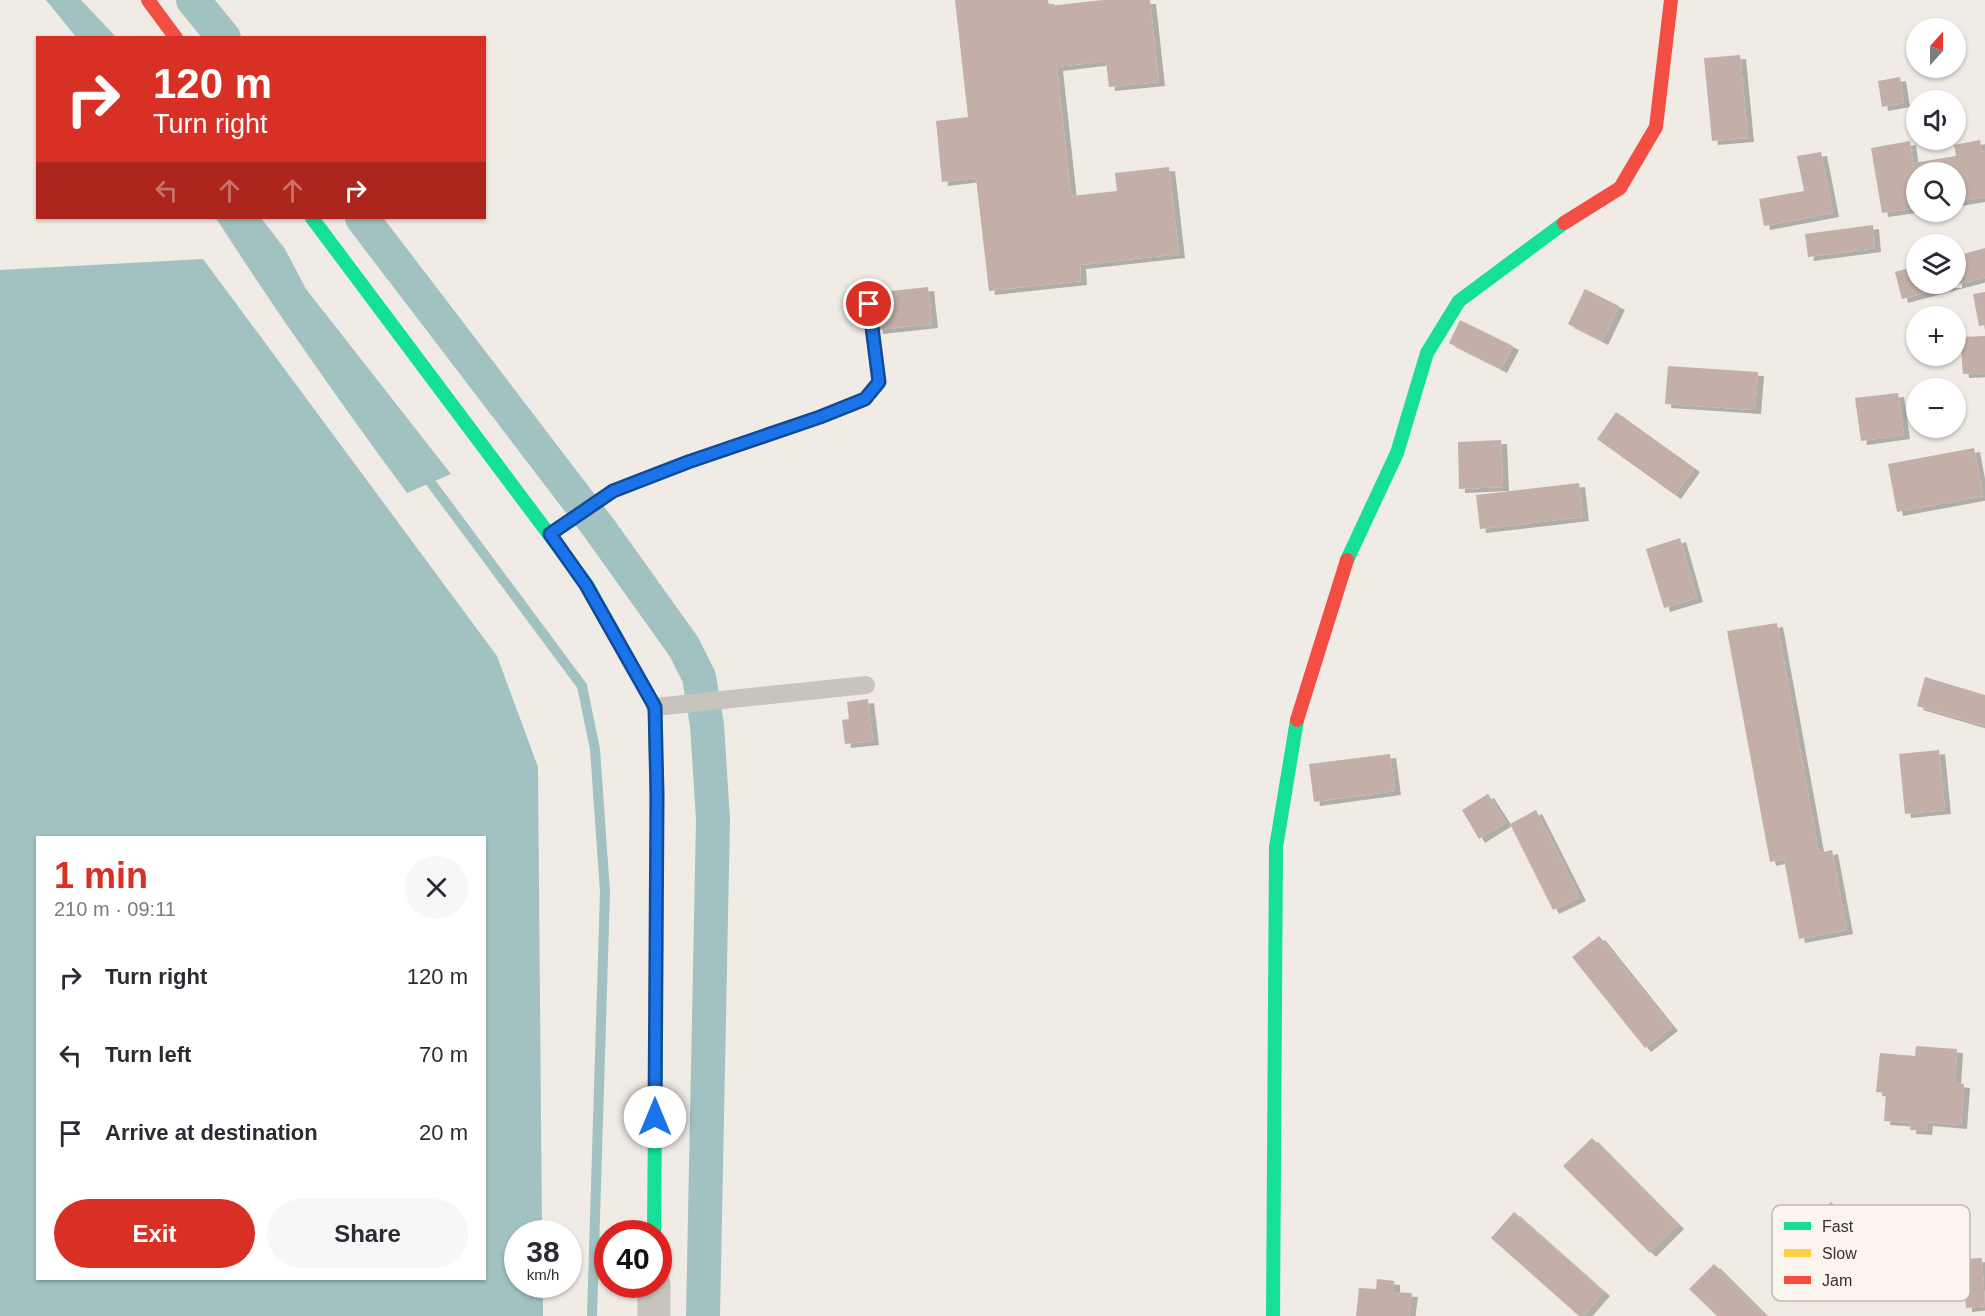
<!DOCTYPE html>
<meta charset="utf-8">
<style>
body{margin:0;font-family:Helvetica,sans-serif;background:#f7f7f7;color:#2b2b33;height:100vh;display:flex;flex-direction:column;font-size:22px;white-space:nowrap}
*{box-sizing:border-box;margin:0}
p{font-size:20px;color:#7c7c81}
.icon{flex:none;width:33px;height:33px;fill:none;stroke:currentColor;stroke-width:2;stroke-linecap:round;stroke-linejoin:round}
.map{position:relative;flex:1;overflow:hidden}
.sheet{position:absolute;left:36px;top:836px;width:450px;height:444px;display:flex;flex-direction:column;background:#fff;border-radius:0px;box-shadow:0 2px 4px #0004}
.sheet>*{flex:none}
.top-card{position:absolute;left:36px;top:36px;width:450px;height:183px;border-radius:0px;box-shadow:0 2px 4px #0004;background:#d93025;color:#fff;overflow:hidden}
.needle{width:39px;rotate:21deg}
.tools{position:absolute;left:1906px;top:18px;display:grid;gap:12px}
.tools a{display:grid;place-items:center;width:60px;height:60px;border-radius:50%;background:#fff;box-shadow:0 2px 4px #0004;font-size:30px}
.speed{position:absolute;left:504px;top:1220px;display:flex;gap:12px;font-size:30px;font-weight:700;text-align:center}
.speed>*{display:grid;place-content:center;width:78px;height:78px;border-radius:50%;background:#fff;box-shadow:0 2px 4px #0004;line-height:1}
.speed small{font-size:15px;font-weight:400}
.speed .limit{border:9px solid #d22;background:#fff;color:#111}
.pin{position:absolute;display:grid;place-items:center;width:51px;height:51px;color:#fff;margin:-26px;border:3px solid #fff;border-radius:50%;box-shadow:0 2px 6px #0007}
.me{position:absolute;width:66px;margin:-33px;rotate:0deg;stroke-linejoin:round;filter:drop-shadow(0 0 4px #0008)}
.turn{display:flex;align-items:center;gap:21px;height:126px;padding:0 18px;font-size:27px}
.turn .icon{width:78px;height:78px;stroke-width:2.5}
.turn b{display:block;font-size:42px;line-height:51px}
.lanes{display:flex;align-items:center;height:57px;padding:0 18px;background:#0003;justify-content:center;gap:30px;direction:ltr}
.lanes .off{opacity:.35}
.round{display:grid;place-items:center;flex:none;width:63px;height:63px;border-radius:32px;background:#f7f7f7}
.head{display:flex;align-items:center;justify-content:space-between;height:102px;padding:0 18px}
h1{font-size:36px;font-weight:800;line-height:45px;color:#d93025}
.button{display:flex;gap:12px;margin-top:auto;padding:12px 18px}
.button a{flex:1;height:69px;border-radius:36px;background:#d93025;color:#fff;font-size:24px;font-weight:800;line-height:69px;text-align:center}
.button a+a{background:#f7f7f7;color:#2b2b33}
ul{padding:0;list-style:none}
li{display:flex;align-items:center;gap:18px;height:78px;padding:0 18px}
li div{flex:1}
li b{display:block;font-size:22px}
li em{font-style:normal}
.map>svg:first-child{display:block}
.water{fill:#a1c2c1;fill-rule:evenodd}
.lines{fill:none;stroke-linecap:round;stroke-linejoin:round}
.stream{stroke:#a1c2c1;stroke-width:10}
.canal{stroke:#a1c2c1;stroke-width:34}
.building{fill:#c3afa7;filter:url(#shadow)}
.lane{stroke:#c9c3be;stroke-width:18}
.street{stroke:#c9c3be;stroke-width:33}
.fast{stroke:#16e098;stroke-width:14}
.slow{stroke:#ffcf43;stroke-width:14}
.jam{stroke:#f24e42;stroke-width:14}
.route-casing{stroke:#114b97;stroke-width:15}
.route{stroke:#1a73e8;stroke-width:10}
.key{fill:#fbf5ee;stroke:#c1bab4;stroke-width:1.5}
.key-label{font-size:16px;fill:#3b302b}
</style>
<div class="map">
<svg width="1985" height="1316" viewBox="0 0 1985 1316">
<defs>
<filter id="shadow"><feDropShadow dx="6" dy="4" stdDeviation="0" flood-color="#0004"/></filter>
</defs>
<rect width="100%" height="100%" fill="#f0ebe5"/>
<g class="water">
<path d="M46,0h35l35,37h-40z"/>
<path d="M216,218h45l24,31 21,40 145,185 -44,19c-66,-90 -131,-181 -191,-275z"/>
<path d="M203,259l294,397 41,111 4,466h-24v51h25v32h-543v-1046zM38,837h446v441h-446z"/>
</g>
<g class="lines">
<path class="stream" d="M423,472l159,214 13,63 10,143 -13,424"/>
<g class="canal">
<path d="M193,0l31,38"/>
<path d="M362,218l237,310 85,119 15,30 8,48 6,94 -10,497"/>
</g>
</g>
<g class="building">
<path d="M955,0h93l1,6 54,-6h47l9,82 -50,5 -3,-26 -49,6 14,129 46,-5 -2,-18 54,-6 10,87 -99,11 1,16 -92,10 -13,-113 -34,4 -6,-61 32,-4z"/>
<path d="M1740,55l8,83 -36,3 -8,-83z"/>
<path d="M1900,77l4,26 -22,4 -4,-26z"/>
<path d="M1980,140l2,12 3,-1v46l-29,5v-30h-39v36l-35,5 -11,-65 39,-7 3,22 43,-7 -2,-11z"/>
<path d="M1821,152l12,61 -69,13 -5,-27 45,-8 -7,-35z"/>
<path d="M1873,225l2,23 -67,9 -3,-23z"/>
<path d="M1985,248v29l-83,22 -7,-27 22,-6v18h39v-28z"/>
<path d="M928,287l4,37 -55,6 -4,-37z"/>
<path d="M1585,289l34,17 -17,35 -34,-17z"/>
<path d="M1985,292v33l-6,1 -6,-32z"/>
<path d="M1460,320l53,26 -12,23 -52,-26z"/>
<path d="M1985,336v37l-22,1 -3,-37z"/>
<path d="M1668,366l90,6 -3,38 -90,-6z"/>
<path d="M1898,393l6,42 -43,6 -6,-43z"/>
<path d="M1616,412l78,56 -19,27 -78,-56z"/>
<path d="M1501,440l2,47 -44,2 -1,-47z"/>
<path d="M1974,448l9,48 -86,16 -9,-48z"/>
<path d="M1579,483l4,34 -103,12 -4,-34z"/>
<path d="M1680,538l17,60 -33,10 -18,-59z"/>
<path d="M1777,623l42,230 13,-3 15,80 -48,9 -15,-80 -14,3 -43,-231z"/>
<path d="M1925,677l60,18v31l-68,-20z"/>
<path d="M868,699l5,42 -28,3 -3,-24 7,-1 -2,-17z"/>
<path d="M1939,750l6,60 -40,4 -6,-60z"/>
<path d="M1390,754l5,37 -81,11 -5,-38z"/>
<path d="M1488,794l18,28 -27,17 -17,-29z"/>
<path d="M1536,810l44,87 -27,13 -43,-86z"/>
<path d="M1599,936l73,91 -27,21 -73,-91z"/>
<path d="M1916,1046l41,3 -2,34 9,1 -3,41 -34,-3 -1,9 -16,-1 1,-7 -27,-2 2,-28 -10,-1 4,-39 35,3z"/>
<path d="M1592,1138l86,87 -28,28 -87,-87z"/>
<path d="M1831,1202l73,66 -17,19 -73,-66z"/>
<path d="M1514,1212l90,80 -21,24h-4l-88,-78z"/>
<path d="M1982,1258l3,48 -19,2 -3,-49z"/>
<path d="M1714,1264l52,52h-49l-28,-27z"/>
<path d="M1377,1279l17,2v11l18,1 -3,23h-53l3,-28 17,1z"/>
</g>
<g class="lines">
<path class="lane" d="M655,707l211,-22"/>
<path class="street" d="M654,1316v-32"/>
<g class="fast">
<path d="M312,218l275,367 68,122 2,113"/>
<path d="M550,534l63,-43 75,-29 132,-45 45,-18 14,-17 -10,-78"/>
<path d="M1347,560l50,-107 30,-100 32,-52 105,-78"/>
<path d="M654,1233l2,-232"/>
<path d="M1273,1316l3,-469 21,-127"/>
</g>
<path class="slow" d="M656,1001l1,-181"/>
<g class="jam">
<path d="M148,0l28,38"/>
<path d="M1564,223l56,-35 36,-61 15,-127"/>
<path d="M1297,720l50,-160"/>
</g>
</g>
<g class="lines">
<defs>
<path id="route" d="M655,1117l2,-323 -2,-87 -69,-122 -36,-51 63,-43 75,-29 132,-45 45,-18 14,-17 -10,-78"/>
</defs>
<use href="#route" class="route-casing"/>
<use href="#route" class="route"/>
</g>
<rect x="1772" y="1205" width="198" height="96" rx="9" class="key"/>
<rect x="1784" y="1222" width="27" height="8" fill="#16e098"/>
<rect x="1784" y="1249" width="27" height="8" fill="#ffcf43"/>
<rect x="1784" y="1276" width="27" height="8" fill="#f24e42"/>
<g class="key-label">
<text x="1822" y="1232">Fast</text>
<text x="1822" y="1259">Slow</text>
<text x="1822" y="1286">Jam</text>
</g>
</svg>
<div class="tools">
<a><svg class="needle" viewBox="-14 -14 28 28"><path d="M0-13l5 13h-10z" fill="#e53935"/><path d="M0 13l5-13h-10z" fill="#7c7c81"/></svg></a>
<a><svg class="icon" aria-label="sound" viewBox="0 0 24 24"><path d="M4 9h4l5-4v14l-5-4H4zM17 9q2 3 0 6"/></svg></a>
<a><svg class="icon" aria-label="search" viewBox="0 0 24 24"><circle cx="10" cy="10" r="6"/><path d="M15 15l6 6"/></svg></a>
<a><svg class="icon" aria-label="layers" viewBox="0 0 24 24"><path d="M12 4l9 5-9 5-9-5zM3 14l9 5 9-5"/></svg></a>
<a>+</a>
<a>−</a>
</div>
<div class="speed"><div>38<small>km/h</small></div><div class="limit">40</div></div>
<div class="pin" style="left:869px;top:304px;background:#d93025"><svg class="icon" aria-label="arrive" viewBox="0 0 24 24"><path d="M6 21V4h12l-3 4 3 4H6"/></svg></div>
<svg class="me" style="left:655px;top:1117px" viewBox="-20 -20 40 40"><circle r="19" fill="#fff"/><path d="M0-13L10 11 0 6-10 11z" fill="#1a73e8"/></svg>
<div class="top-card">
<div class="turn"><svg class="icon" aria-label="right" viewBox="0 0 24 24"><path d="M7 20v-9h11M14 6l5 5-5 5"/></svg><div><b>120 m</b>Turn right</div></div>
<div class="lanes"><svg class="icon off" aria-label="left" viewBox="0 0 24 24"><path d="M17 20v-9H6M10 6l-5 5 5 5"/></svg><svg class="icon off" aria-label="ahead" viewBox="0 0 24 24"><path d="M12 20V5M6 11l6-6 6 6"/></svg><svg class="icon off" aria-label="ahead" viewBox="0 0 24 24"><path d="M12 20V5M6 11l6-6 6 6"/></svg><svg class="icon" aria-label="right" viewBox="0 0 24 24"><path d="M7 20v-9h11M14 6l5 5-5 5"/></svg></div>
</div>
<section class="sheet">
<div class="head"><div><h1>1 min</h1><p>210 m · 09:11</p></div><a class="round"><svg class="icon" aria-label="close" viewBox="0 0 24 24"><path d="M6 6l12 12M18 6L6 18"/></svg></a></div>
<ul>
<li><svg class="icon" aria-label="right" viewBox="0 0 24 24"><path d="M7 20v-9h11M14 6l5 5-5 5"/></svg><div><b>Turn right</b></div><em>120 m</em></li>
<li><svg class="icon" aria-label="left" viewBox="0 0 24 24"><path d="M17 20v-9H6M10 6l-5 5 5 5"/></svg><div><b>Turn left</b></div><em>70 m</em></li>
<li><svg class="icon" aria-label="arrive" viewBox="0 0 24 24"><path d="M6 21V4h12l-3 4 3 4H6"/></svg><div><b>Arrive at destination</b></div><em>20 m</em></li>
</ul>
<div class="button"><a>Exit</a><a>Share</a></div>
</section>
</div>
